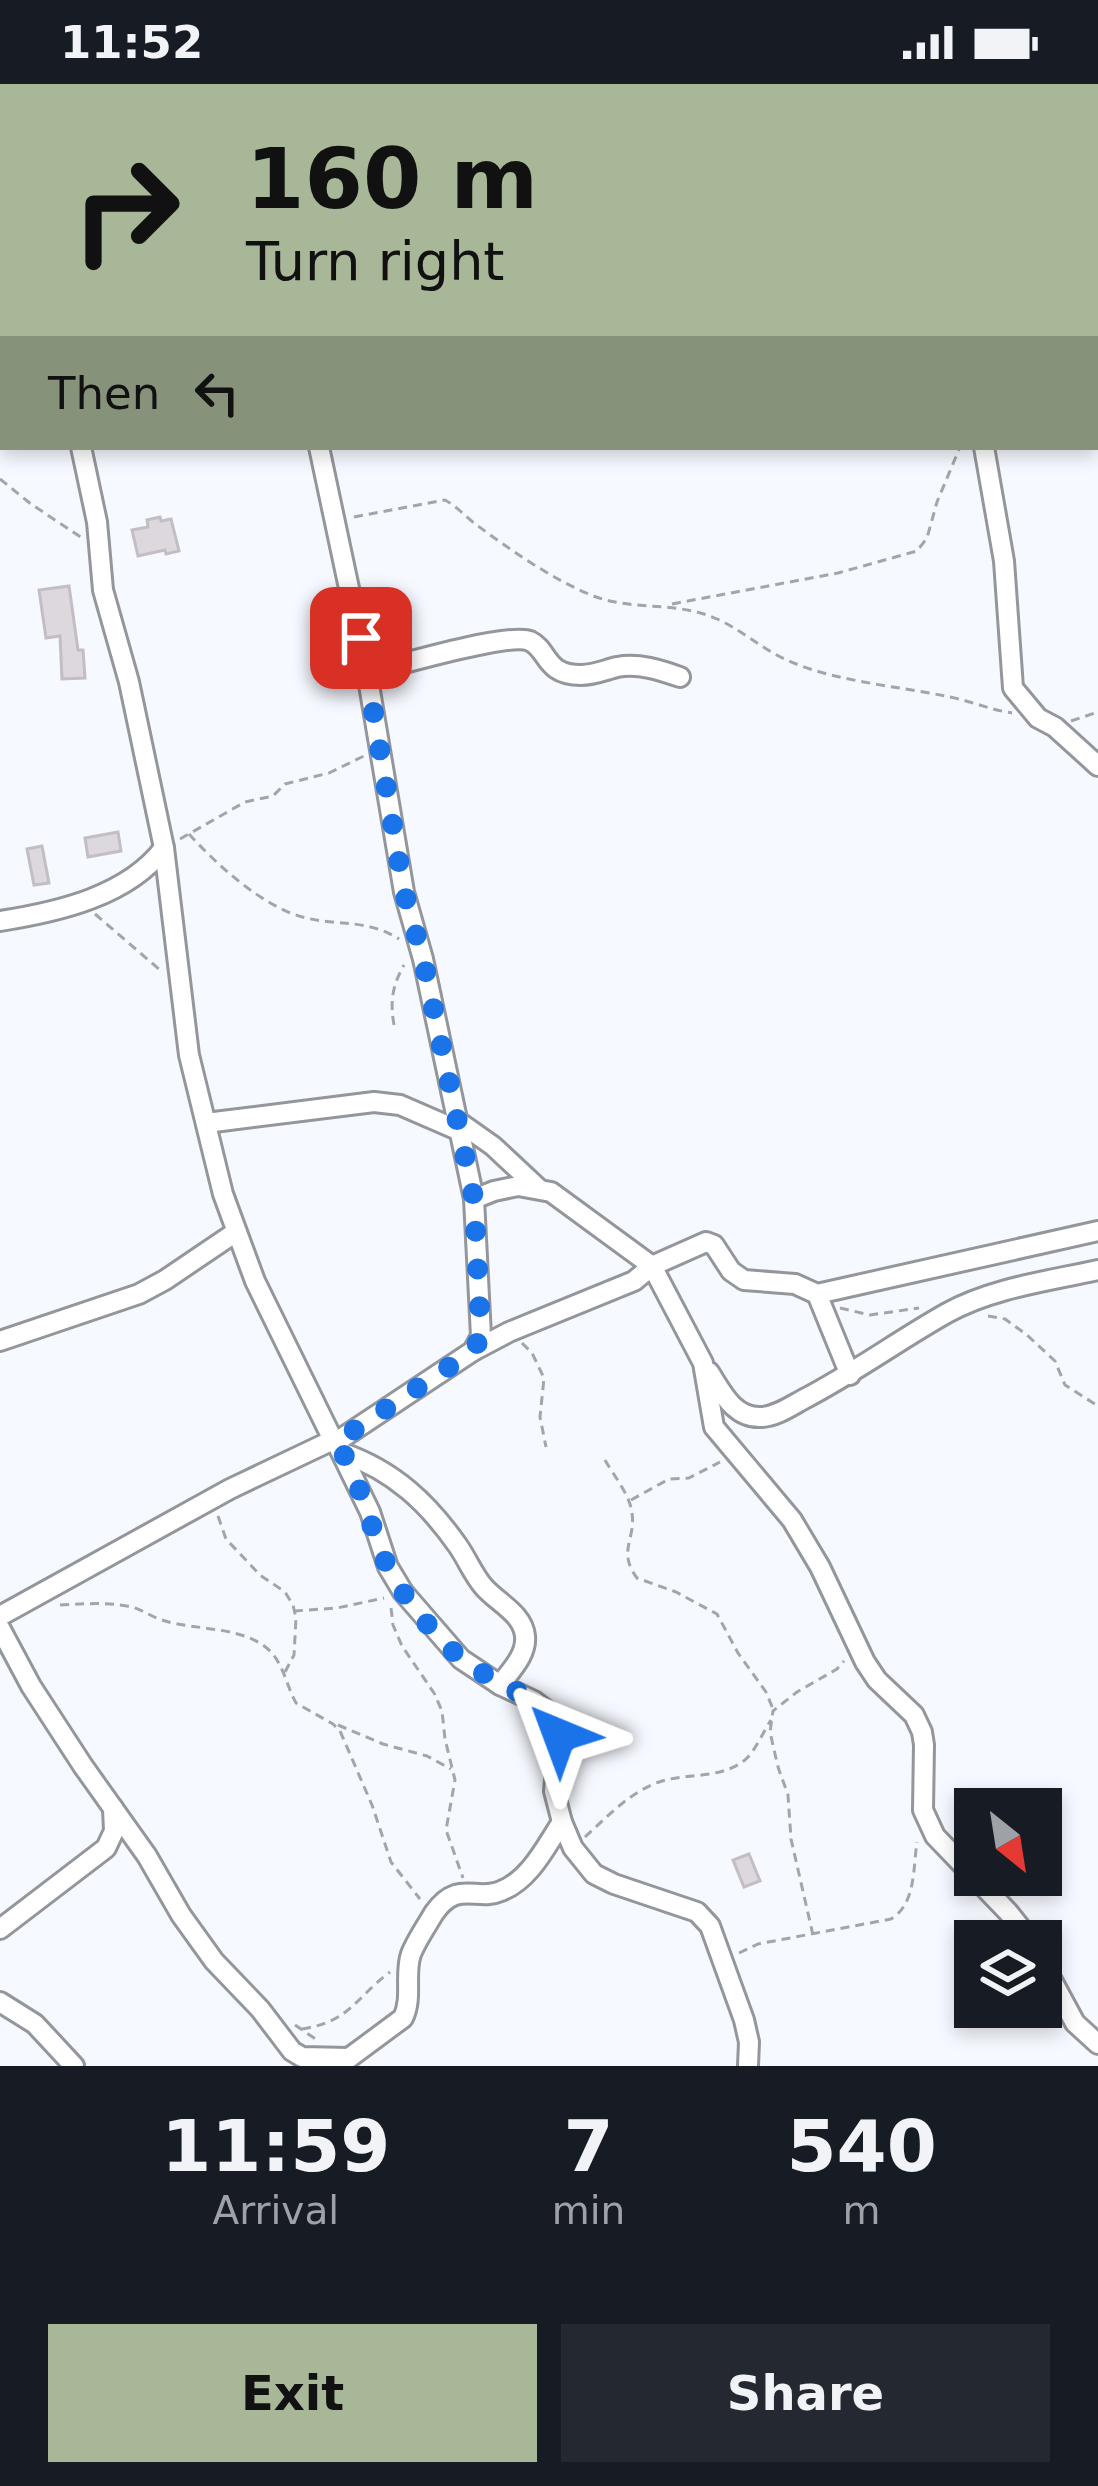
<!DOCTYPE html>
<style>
body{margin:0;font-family:"DejaVu Sans",sans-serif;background:#242831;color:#f1f3f6;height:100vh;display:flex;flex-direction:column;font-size:45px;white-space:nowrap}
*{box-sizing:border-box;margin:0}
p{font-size:39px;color:#9ea1a6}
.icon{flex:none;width:66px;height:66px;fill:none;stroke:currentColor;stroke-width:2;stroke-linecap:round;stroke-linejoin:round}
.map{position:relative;height:1982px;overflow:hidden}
.panel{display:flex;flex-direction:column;background:#171b24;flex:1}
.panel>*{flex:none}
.guide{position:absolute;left:0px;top:0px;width:1098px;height:366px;box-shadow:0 6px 18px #0003;background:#a8b798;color:#111;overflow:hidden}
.needle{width:78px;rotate:150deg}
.controls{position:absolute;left:954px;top:1704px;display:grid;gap:24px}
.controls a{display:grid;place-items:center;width:108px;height:108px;border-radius:0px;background:#171b24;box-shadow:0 6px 18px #0003;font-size:60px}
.pin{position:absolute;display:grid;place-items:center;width:102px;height:102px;color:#fff;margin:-51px;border-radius:24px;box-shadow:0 6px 18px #0006}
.me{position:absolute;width:132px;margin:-66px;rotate:316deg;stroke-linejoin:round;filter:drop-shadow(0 0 9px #0008)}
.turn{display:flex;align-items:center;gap:42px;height:252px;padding:0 48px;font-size:54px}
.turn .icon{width:156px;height:156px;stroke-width:2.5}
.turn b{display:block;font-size:84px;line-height:102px}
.then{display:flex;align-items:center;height:114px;padding:0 48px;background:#0003;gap:24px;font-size:45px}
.eta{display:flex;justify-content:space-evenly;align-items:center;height:204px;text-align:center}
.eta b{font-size:72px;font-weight:800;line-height:84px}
.cta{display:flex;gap:24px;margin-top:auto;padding:24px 48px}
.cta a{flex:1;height:138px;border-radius:0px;background:#a8b798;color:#111;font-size:48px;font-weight:800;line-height:138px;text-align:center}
.cta a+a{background:#242831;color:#f1f3f6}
.status{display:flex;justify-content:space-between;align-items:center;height:84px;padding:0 60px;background:#171b24;direction:ltr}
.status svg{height:33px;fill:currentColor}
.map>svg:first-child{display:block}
.building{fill:#dcd8dd;stroke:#c2bec3;stroke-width:3}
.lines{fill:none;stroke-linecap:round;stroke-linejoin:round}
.minor-casing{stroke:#93969b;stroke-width:24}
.path{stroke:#a3a5a9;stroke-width:3;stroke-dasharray:9 6;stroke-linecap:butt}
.minor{stroke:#fff;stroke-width:18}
.route{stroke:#1a73e8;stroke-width:21;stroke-dasharray:0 37.8}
</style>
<div class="status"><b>11:52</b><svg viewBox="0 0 49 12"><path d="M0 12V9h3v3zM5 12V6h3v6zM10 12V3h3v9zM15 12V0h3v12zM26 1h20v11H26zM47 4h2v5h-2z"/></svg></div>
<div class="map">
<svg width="1098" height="1982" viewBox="0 0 1098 1982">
<rect width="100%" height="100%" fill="#f6f9ff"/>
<g class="building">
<path d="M160,433l1,4 10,-2 8,32 -13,3 -1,-4 -27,6 -6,-26 16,-3 -1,-7z"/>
<path d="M69,502l9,64h5l2,28 -23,1 -2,-43 -14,2 -7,-48z"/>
<path d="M118,748l3,19 -33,6 -3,-19z"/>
<path d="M42,762l7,37 -15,2 -7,-36z"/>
<path d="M749,1770l11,27 -16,6 -11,-27z"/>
</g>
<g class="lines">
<defs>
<g id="minor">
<path d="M257,0v3"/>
<path d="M778,0v3"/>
<path d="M919,0l5,3"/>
<path d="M17,3l6,-3"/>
<path d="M0,7l3,-1"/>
<path d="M1095,31h3"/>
<path d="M0,167l3,-1"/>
<path d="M81,363l16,75 6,68 26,92 35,166 25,207 34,139 32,87 78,159"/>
<path d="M984,363l20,114 9,127 25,30 17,9 43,39"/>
<path d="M367,589c28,-7 142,-41 163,-32 19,9 14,34 51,34 13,0 24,-5 36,-8 22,-4 43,3 63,10"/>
<path d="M0,837c58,-9 128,-25 164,-73"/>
<path d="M459,1038l34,24 45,42"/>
<path d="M206,1039l168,-21 26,3 60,26"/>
<path d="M474,1115l20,-8 24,-5 33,6 101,74 51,97 11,64 78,93 28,47 45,95 12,18 37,35 8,17 2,13 -1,65 12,26 73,76 23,29"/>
<path d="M817,1210l33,81"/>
<path d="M0,1257l139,-47 26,-14 71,-48"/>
<path d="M473,1267l36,-19 125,-51 18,-15 54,-24 8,3 17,26 13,9 51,4 22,10 281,-63"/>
<path d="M709,1288c13,20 25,47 53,45 15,-1 29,-11 42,-18 50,-26 95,-59 143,-86 45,-25 101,-32 151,-43"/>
<path d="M336,1358l34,70 18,55 15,25 58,67 39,26 34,16 13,10 8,10 4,14 -5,56 8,31 11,26 21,26 20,10 83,28 13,14 34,94 5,22 -1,24"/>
<path d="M343,1369c51,18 85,50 115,93 9,13 15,28 25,40 13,16 40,27 42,50 2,19 -14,34 -25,49"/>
<path d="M0,1532l230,-127 103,-49 3,2 137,-91 8,-15 -7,-137 -51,-240 -19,-67 -37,-219 -48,-226"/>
<path d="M0,1544l31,58 52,80 64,90 34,59 33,46 46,48 32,42 10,6 47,1 54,-40c10,-20 1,-44 8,-64 5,-13 16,-29 23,-41 24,-34 42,-11 67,-22 29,-11 45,-45 61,-69"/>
<path d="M0,1845l106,-81 8,-17 -1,-23"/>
<path d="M1041,1876l34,63 23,21"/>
<path d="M0,1918l35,22 39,42"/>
</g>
</defs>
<use href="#minor" class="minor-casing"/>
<g class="path">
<path d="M355,3l3,-3"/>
<path d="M0,395l31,25 51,34"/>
<path d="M354,433l91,-17c11,6 19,15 29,23 35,26 76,55 117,72 41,17 84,5 126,24 25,11 46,31 72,42 48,21 109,25 161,36 21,4 41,13 62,16"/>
<path d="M672,520l166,-31 79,-22 10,-13 10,-36 23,-55"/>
<path d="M1071,637l27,-9"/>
<path d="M189,750c28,31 75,74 117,84 35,8 61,1 93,21"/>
<path d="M180,755l65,-37 28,-6 12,-12 44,-11 37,-18"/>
<path d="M95,830l65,56"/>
<path d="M394,941c-4,-23 -2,-39 10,-60"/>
<path d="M840,1224l30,7 49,-7"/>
<path d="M988,1232l17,3 22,16 28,26 10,24 33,21"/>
<path d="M522,1259l10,10 12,25 -4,39 6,30"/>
<path d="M605,1376c9,16 25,35 27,53 4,27 -15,38 5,65l39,14 41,22 21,39 28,39 7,17"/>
<path d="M631,1416l38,-21 20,-1 31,-16"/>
<path d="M218,1432l8,23 34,36 25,17 8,13 3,13 -2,37 -9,17"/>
<path d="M60,1521c23,-1 45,-3 67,1 14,2 22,10 35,14 32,11 83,5 109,32 13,14 16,35 25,51l37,21 7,7 32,74 19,57 29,37"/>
<path d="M391,1524l2,17 9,21 32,47 8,18 3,28 10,41 -9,50 17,48"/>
<path d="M294,1527l43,-3 47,-10"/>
<path d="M338,1641l45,19 44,12 24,13"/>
<path d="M585,1753c23,-21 47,-47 77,-56 27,-8 59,-2 83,-21 11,-10 18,-28 26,-40"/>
<path d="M813,1851l-22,-96 -3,-44 -10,-28 -8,-35 3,-21 24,-19 40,-23 7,-8"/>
<path d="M739,1869l19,-9 133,-25c25,-15 22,-51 26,-77"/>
<path d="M295,1941l22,15"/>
<path d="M302,1945c49,-8 52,-30 88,-57"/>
</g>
<use href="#minor" class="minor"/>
</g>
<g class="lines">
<path class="route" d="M361,554l43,254 19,67 51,240 7,137 -8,15 -137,91c23,34 31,74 46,112 14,35 49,78 77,103 28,25 93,41 100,78"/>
</g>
</svg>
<div class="controls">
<a><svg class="needle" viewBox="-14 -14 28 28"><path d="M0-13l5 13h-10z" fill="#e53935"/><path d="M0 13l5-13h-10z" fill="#9ea1a6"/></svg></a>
<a><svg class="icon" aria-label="layers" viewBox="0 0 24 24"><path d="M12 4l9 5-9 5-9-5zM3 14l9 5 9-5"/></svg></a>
</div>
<div class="pin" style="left:361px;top:554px;background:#d93025"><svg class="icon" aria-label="arrive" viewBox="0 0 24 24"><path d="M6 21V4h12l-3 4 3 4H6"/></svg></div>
<svg class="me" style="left:559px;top:1651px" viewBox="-20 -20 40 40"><path d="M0-17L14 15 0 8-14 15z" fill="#1a73e8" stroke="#fff" stroke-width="4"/></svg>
<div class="guide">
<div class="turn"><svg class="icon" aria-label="right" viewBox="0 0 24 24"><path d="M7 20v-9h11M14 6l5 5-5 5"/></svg><div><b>160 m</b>Turn right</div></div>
<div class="then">Then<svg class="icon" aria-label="left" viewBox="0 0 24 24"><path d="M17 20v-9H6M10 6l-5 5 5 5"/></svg></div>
</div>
</div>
<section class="panel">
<div class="eta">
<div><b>11:59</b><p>Arrival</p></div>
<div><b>7</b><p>min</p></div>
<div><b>540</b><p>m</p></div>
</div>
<div class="cta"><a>Exit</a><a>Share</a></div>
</section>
